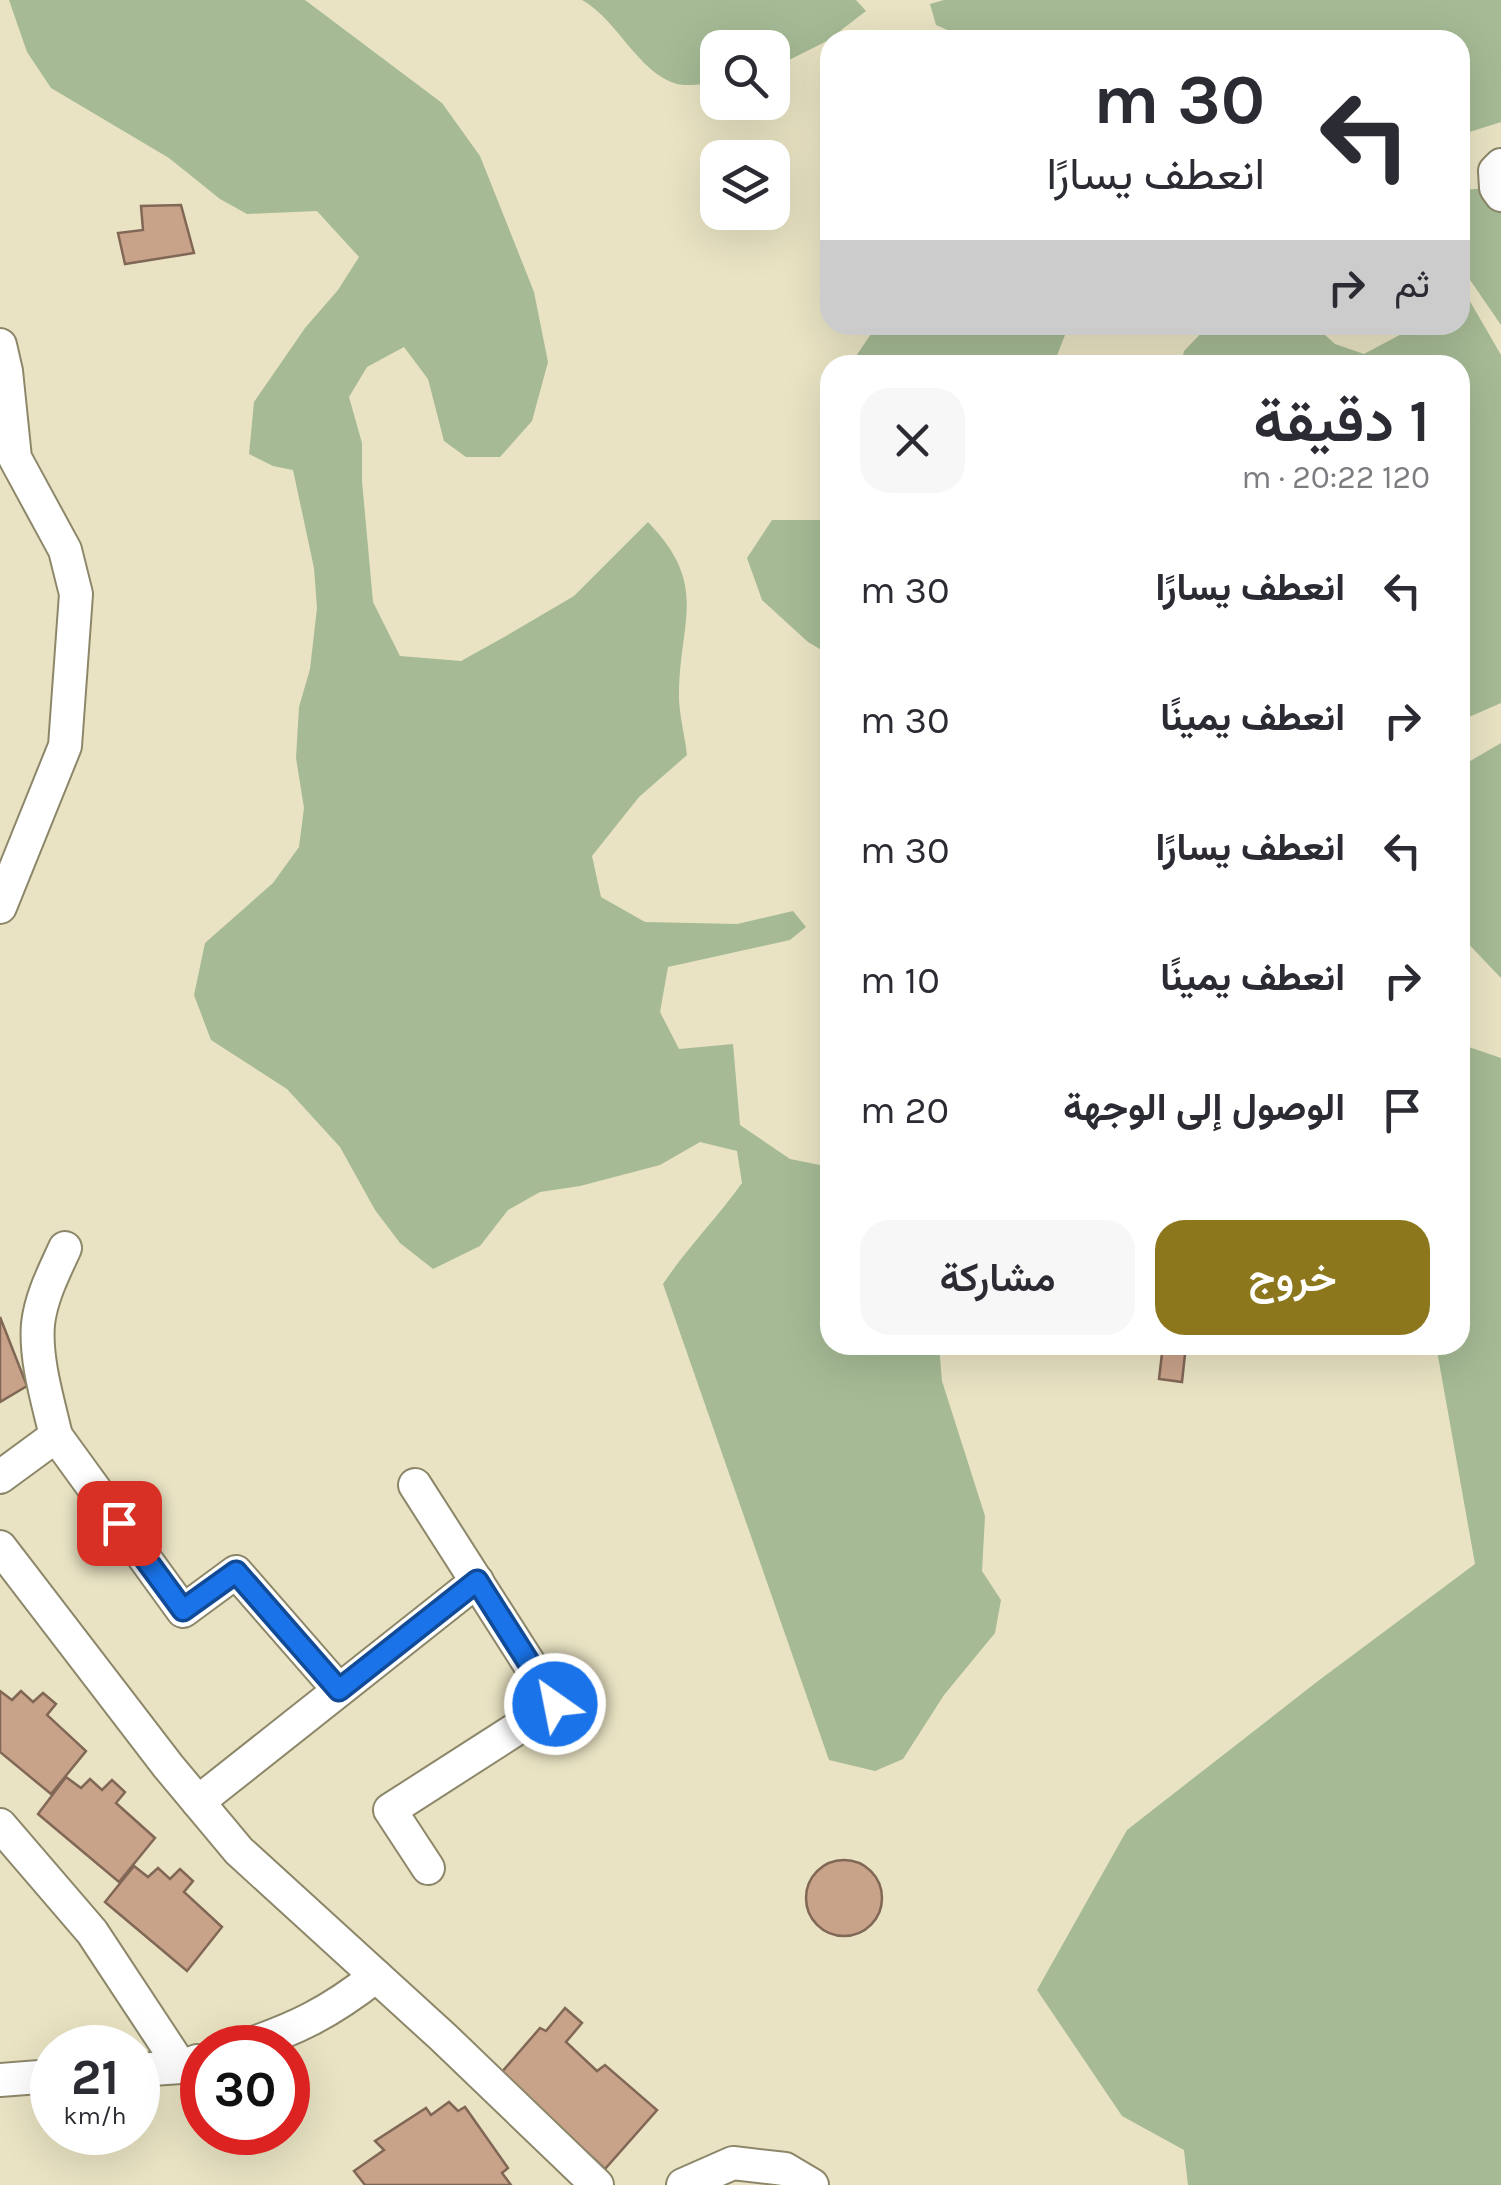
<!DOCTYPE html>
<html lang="ar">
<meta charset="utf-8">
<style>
body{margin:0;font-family:Karla,Vazirmatn,sans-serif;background:#f7f7f7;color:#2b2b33;direction:rtl;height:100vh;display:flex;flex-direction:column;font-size:38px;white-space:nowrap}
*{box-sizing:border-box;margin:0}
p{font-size:32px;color:#7c7c81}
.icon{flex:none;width:55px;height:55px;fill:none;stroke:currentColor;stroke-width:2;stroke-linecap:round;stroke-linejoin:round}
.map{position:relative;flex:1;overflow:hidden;direction:ltr}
.sheet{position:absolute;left:820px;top:355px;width:650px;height:1000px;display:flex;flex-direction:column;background:#fff;border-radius:30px;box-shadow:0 10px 40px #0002;direction:rtl}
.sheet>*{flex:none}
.top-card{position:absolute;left:820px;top:30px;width:650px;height:305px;border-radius:30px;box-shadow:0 10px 40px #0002;direction:rtl;background:#fff;color:#2b2b33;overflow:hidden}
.buttons{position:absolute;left:700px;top:30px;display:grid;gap:20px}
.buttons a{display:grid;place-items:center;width:90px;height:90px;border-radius:20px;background:#fff;box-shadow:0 10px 40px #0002;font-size:50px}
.speed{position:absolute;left:30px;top:2025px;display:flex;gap:20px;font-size:50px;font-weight:700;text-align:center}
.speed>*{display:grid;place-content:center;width:130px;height:130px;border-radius:50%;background:#fff;box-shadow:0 10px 40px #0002;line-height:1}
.speed small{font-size:25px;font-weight:400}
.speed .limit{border:15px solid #d22;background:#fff;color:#111}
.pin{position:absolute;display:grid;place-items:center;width:85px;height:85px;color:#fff;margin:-42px;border-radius:20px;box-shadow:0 5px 15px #0006}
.me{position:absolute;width:110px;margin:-55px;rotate:327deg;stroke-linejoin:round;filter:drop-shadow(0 0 8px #0008)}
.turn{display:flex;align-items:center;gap:35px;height:210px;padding:0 40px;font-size:45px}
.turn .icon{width:130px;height:130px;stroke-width:2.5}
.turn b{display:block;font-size:70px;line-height:85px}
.then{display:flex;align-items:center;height:95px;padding:0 40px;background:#0003;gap:20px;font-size:38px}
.round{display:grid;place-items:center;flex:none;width:105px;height:105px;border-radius:30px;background:#f7f7f7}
.head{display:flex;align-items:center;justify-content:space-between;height:170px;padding:0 40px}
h1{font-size:60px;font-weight:600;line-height:75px}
.cta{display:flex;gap:20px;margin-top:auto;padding:20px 40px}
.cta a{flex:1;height:115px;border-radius:30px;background:#8c771c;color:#fff;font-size:40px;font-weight:600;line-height:115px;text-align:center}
.cta a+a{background:#f7f7f7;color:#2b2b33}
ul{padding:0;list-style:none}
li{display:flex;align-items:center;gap:30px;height:130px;padding:0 40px}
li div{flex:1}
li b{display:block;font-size:38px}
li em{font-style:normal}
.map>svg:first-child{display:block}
.forest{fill:#a5ba95}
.building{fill:#c9a28a;stroke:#816756;stroke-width:2.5}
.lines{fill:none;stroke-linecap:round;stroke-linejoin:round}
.minor-casing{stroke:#8d876a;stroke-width:36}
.minor{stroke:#fff;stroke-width:32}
.route-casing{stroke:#114b97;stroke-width:25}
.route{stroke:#1a73e8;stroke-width:18}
</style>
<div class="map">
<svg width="1501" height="2185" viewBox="0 0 1501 2185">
<rect width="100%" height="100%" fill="#e9e3c3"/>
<g class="forest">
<path d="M9,0h296l137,103 38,53 54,136 14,70 -16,59 -32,36h-34l-22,-16 -16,-62 -24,-32 -37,20 -18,30 13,46v38l11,121 27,54 61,5 45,-25 68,-40 74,-74c63,65 30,100 31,178 1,18 6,37 8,55l-48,42 -47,59 9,41 44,25 92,2 56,-13 13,16 -16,13 -122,27 -8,45 19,37 54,-5 7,81 50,34 40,8v178h109l3,36 43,135 -3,55 19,29 -6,33 -51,62 -41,64 -28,12 -46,-11 -166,-476c24,-36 54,-66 79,-101l-5,-32 -37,-9 -40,23 -80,21 -40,6 -32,18 -28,36 -47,23 -33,-26 -25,-33 -35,-63 -53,-58 -76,-49 -17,-45 11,-52 68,-60 26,-36 5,-39 -8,-50 3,-51 11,-38 7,-61 -3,-40 -21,-98 -20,-4 -24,-12 5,-52 51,-74 33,-38 21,-33 -42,-46 -70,3 -27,-15 -51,-41 -118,-70 -24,-36z"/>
<path d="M582,0h274l10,11 -39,30 -54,27 -1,-20h-54l-1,35c-11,0 -28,4 -40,1 -39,-11 -59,-64 -95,-84z"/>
<path d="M944,0h557v122l-41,13v-95h-490l-34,-15 -6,-21z"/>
<path d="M1501,187v138l-33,-48 -7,-35 1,-52z"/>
<path d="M1460,284l41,71v348l-41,18v-356h-279l3,-14 25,-26h105l21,19 29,10 45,-24v-5h51z"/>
<path d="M877,325h192l-13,33 -10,7h-196z"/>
<path d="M772,520h58v135l-22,-13 -46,-42 -15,-42z"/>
<path d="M1501,743v235l-41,-43v-168z"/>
<path d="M1460,1044l41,14v1127h-313l-4,-35 -62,-34 -85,-126 90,-160 191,-149 157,-117 -39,-219h24z"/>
</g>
<g class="building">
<path d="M181,205l13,48 -69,11 -7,-31 25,-3 -2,-24z"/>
<path d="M0,1317l27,69 -27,16z"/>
<path d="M1163,1345h23l-4,37 -23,-3z"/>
<path d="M0,1691l12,9 9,-9 12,11 10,-9 13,11 -9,11 39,36 -35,43 -51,-42z"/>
<path d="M66,1777l15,11 9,-9 12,11 10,-10 13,12 -9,11 39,35 -36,44 -81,-68z"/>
<circle cx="844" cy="1898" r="38"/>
<path d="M134,1866l14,11 10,-9 12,11 10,-10 13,12 -9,11 38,35 -35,44 -82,-69z"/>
<path d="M565,2008l17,15 -16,19 31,29 8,-6 52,45 -52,59 -104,-96 39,-45 6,3z"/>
<path d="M449,2102l9,9 7,-4 43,61 -6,5 9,12h-146l-11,-14 30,-21 -9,-9 51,-33 5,7z"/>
</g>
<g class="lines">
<defs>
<g id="minor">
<path d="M1501,165l-6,6 1,17 5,7"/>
<path d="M0,345l6,26 9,87 50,92 11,44 -11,152 -65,161"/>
<path d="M56,1436c-8,-35 -21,-76 -18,-112 3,-27 16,-52 27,-76"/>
<path d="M0,1477l56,-41 127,175 53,-39 103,118"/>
<path d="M415,1485l140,219 -165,106 38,58"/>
<path d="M0,1547l168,219 71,85 204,186 154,148"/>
<path d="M198,1802l279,-221"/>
<path d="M0,1825l92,107 89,135"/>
<path d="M239,2048c57,-19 90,-35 137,-72"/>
<path d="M138,2070l43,-3 16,-6"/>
<path d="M0,2080l52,-4"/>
<path d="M683,2185l50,-22 52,6 27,16"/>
</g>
</defs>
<use href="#minor" class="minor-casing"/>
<use href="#minor" class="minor"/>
</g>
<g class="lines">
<defs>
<path id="route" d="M119,1523l64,87 53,-38 103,118 138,-109 78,123"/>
</defs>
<use href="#route" class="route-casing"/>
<use href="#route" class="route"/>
</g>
</svg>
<div class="buttons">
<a><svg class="icon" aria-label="search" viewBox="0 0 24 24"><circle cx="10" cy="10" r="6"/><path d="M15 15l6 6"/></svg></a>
<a><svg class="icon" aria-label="layers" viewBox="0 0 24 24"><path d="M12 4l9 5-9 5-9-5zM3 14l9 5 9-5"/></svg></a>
</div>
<div class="speed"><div>21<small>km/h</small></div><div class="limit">30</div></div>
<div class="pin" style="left:119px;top:1523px;background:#d93025"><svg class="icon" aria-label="arrive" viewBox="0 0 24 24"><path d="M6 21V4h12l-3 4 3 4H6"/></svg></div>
<svg class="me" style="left:555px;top:1704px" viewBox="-20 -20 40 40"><circle r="17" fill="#1a73e8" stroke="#fff" stroke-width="3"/><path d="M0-11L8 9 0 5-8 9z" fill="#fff"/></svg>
<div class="top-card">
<div class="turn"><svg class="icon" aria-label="left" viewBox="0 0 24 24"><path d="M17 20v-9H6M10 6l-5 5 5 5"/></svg><div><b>30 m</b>انعطف يسارًا</div></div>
<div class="then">ثم<svg class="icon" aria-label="right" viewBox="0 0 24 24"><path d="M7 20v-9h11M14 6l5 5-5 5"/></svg></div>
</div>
<section class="sheet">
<div class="head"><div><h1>1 دقيقة</h1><p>120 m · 20:22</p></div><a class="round"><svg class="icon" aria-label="close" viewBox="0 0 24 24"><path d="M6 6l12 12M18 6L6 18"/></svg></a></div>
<ul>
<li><svg class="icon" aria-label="left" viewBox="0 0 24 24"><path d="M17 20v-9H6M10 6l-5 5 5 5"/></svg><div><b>انعطف يسارًا</b></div><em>30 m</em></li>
<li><svg class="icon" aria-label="right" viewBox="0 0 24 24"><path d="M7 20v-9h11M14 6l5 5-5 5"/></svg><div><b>انعطف يمينًا</b></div><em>30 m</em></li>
<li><svg class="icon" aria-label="left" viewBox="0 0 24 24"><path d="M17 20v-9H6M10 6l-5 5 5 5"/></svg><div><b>انعطف يسارًا</b></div><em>30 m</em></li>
<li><svg class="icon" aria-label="right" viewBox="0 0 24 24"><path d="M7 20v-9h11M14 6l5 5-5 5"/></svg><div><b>انعطف يمينًا</b></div><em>10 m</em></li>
<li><svg class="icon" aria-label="arrive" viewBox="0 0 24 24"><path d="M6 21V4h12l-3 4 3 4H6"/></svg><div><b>الوصول إلى الوجهة</b></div><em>20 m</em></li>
</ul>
<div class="cta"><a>خروج</a><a>مشاركة</a></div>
</section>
</div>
